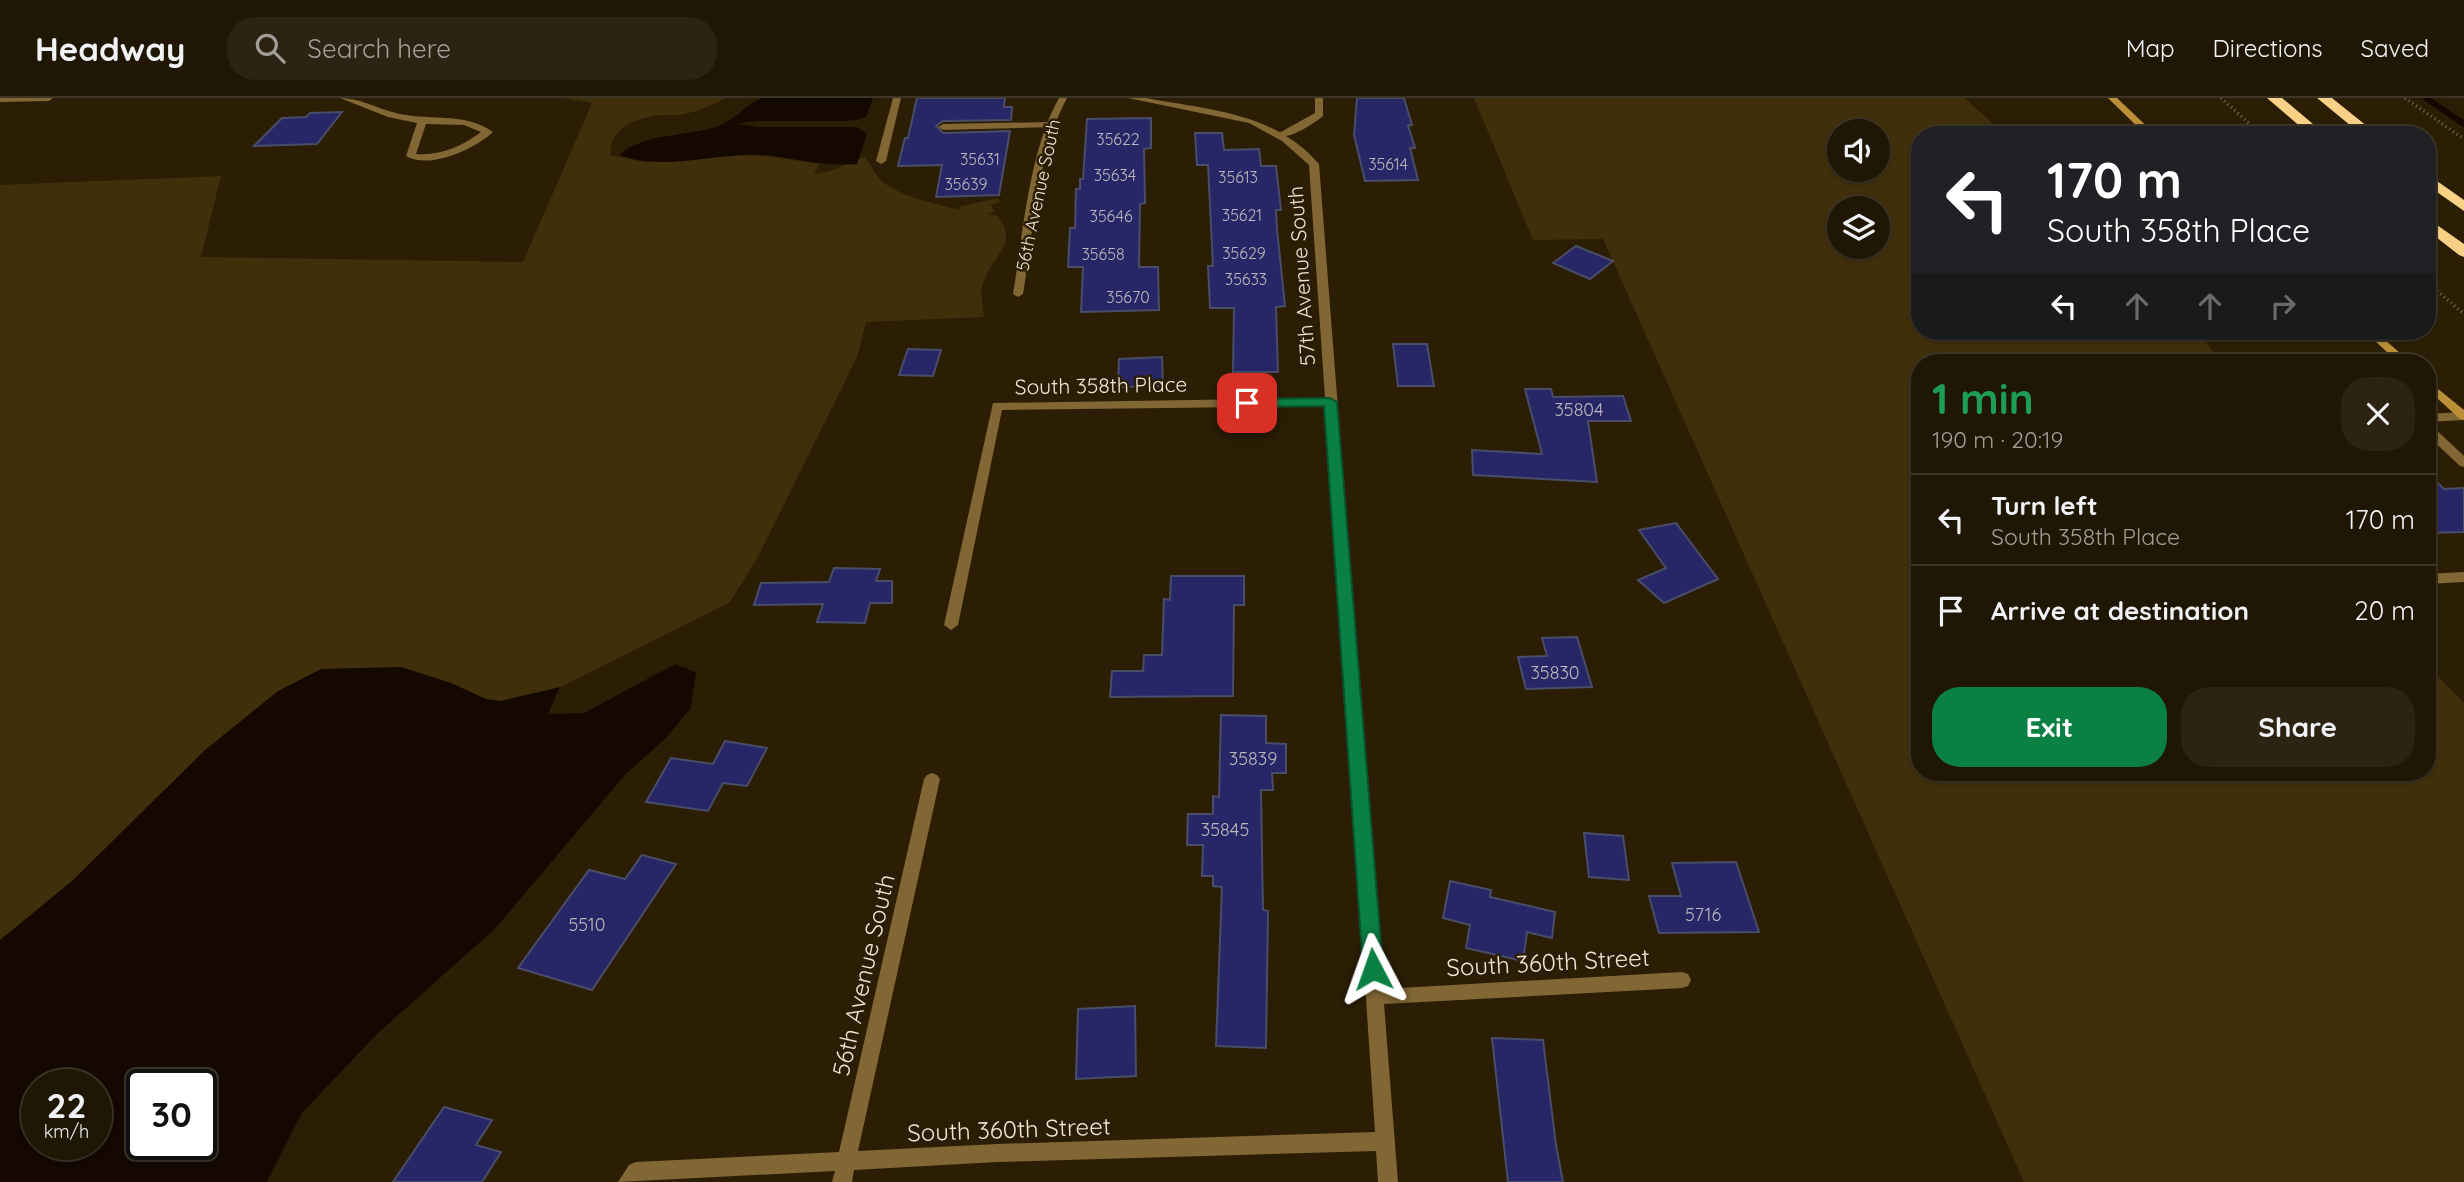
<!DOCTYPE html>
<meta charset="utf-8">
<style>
body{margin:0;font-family:Quicksand,sans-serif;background:#2d2313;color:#f1f3f6;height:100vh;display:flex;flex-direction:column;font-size:26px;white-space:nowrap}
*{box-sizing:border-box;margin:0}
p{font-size:23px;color:#a29f9a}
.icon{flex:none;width:38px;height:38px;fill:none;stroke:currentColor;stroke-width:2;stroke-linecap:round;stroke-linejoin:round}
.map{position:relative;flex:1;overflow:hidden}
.sheet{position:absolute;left:1911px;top:256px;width:525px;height:427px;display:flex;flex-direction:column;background:#201604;border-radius:28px;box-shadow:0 2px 5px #0004,0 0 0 2px #3d3526}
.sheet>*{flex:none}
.hud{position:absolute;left:1911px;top:28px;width:525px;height:214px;border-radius:28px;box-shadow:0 2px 5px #0004,0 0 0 2px #3d3526;background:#202124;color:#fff;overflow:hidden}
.buttons{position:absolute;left:1827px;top:21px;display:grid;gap:14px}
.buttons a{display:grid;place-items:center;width:63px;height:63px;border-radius:50%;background:#201604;box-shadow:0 2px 5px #0004,0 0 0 2px #3d3526;font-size:35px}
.speed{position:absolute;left:21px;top:971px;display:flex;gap:14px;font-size:35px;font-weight:700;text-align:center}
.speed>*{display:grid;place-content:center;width:91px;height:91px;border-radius:50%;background:#201604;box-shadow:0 2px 5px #0004,0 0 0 2px #3d3526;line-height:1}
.speed small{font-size:18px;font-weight:400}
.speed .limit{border:4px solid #111;border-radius:10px;background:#fff;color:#111}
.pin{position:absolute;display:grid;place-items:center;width:60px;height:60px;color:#fff;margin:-30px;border-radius:14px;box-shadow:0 4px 10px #0006}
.me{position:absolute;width:77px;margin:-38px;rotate:356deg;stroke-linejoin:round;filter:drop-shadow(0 0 5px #0008)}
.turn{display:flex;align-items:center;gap:24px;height:147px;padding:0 21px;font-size:32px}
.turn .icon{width:91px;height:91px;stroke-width:2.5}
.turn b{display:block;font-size:49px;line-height:60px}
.lanes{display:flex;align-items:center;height:66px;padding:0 21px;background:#0003;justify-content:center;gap:35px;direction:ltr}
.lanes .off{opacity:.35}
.round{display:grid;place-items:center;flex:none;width:74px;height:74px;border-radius:28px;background:#2d2313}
.overview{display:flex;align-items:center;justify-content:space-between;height:119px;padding:0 21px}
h1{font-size:42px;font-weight:700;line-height:52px;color:#1e9e55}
.button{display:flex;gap:14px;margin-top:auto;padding:14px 21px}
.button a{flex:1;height:80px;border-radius:28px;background:#0b8043;color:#fff;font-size:28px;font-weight:700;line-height:80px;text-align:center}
.button a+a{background:#2d2313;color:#f1f3f6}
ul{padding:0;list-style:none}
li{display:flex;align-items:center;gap:21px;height:91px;padding:0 21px;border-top:2px solid #3d3526}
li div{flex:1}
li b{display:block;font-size:26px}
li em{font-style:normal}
header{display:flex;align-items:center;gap:42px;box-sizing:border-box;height:98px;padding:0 35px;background:#201604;border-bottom:2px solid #3d3526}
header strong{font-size:33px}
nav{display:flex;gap:38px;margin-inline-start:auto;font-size:24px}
.search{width:490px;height:63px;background:#2d2313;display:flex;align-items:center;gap:18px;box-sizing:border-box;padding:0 24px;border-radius:28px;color:#a29f9a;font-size:26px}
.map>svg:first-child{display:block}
.green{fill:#402f0b;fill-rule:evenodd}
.water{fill:#140800;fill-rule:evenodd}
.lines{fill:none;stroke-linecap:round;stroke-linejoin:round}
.stream{stroke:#140800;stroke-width:6}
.building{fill:#272768;stroke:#494d68;stroke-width:2}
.path{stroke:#776c56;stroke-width:3.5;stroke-dasharray:1 3.5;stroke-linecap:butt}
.lane{fill:#826734;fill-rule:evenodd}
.street{fill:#826734;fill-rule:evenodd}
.secondary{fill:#bb8f37;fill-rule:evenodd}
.highway{fill:#f8d086;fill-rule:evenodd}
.route{fill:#0b8043;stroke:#07532c;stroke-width:2}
.labels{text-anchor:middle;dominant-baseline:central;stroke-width:5;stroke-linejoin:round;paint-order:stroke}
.far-number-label{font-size:16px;fill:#bcb6ba}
.far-street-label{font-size:18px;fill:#eee5d6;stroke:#2b1e05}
.number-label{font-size:18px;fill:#bcb6ba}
.street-label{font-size:21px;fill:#eee5d6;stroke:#2b1e05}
.near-street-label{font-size:24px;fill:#eee5d6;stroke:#2b1e05}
</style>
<header>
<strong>Headway</strong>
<div class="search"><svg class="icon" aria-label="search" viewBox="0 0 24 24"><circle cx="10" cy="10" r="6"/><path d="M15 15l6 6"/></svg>Search here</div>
<nav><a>Map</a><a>Directions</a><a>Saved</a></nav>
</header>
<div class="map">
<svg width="2464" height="1084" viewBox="0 0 2464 1084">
<rect width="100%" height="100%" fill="#2b1e05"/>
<g class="green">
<path d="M564,0h162c-13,7 -27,13 -42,16 -7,2 -15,0 -22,1 -23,2 -55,13 -51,40l33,7 83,-7 39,1 53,8 -5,10c22,-2 29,-10 50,-17 9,8 10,19 20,26 21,15 52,21 76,27l-2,-3 40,-9 2,4 -9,3 4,7 -7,2 10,2c22,30 -7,39 -15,68 -3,9 0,23 1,33l-118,5 -8,33 -100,202 -28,45 -170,85 -12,27 28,4 99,-54 21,8 -5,36 -25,30 -42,38 -128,152 -119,106 -75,79 -35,69h-267v-997l221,-9 -20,81 322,5 69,-159zM37,987h59v59h-59zM142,987h59v59h-59z"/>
<path d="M1474,0h491l40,37h-85v196h279l20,31h-299v410h507v-107l37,38v479h-440l-421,-943 -70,1zM1839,33h39v39h-39zM1839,110h39v39h-39z"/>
</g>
<g class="water">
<path d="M761,0h112l-7,19 -10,3c-20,3 -109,-2 -117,4l18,3h100l10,7 -10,30c-32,3 -61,-6 -92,-9 -48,-3 -100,17 -146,0 27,-23 68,-18 100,-29 16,-6 26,-21 42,-28z"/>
<path d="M675,566l21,8 -5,36 -25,30 -42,38 -128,152 -119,106 -75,79 -35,69h-267v-242l72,-59 133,-131 73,-59 43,-22 80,-2 50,16 35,16 15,2 59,-14 -12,27 36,-1zM37,987h59v59h-59zM142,987h59v59h-59z"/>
</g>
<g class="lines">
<path class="stream" d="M2426,0l38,26"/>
</g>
<g class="building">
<path d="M917,0h88l-1,9h8l-1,13 -68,1 -7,5 7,7 67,-2 -11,64 -63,2 6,-32 -44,1 7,-28h3z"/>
<path d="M1357,0h47l8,27h-4l7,23h-5l8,32 -53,1 -11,-46z"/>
<path d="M342,14l-25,32 -63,2 28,-28 24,-1 4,-4z"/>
<path d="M1151,20v30l-7,1 1,54 -5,1 -1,63h19l1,43 -78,2 2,-45h-15l2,-39h5l1,-39h4v-10h3l4,-60z"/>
<path d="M1195,35h27l2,17 35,-1 2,17h15l5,44h-5l1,19 8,77 -9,1 2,65h-45l1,-64h-24l-2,-42h5l-5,-101h-11z"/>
<path d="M1576,148l37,15 -23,18 -37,-16z"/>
<path d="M1393,246h34l7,42h-36z"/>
<path d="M908,251l33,1 -8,26 -34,-1z"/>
<path d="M1162,259l1,29 -45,1 1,-28z"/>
<path d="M1525,291h26l2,8 70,-1 8,25h-43l9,61 -124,-7 -1,-25 70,4z"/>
<path d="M2427,375l17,16 20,-1v44l-37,1z"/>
<path d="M1676,425l42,56 -54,24 -26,-23 28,-12 -27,-38z"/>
<path d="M834,470l46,1 -4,12h16v22h-22l-5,20 -48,-1 6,-18 -69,1 7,-22 68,-1z"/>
<path d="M1171,478h73v29h-10l-1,91 -123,1 2,-26h31l1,-16h18l2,-56 6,1z"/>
<path d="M1577,539l15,50 -66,2 -8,-32 29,-1 -5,-18z"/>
<path d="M1221,617l45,1v27l20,1v29h-14l1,17h-12l2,120 5,1 -2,137 -50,-2 6,-159 -9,-1v-10h-11l1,-31h-16l1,-31h25v-18l6,1z"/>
<path d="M725,643l42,7 -20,38 -24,-3 -15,28 -62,-9 25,-44 42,6z"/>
<path d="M1584,735l39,3 6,44 -40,-3z"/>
<path d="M642,757l34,9 -84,126 -74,-22 71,-98 36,9z"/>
<path d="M1736,764l23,70 -100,1 -10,-37h32l-9,-33z"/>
<path d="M1450,783l41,9 -1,7 65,15 -3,26 -25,-6 -4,29 -57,-13 4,-23 -27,-7z"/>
<path d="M1135,908l1,70 -60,3 2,-70z"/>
<path d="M1492,940l51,2 13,105 7,37h-55z"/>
<path d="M444,1009l48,13 -16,25 25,7 -19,30h-89z"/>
</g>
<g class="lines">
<g class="path">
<path d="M2221,0l41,37"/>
<path d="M2405,0l59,41"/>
<path d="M2427,184l37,32"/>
</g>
<g class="lane">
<path d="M340,0c19,0 34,9 52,14 33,10 73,-1 101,20 -18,17 -64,38 -87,24l11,-33 -29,-6zM426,26l38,1 17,7c-19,14 -40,24 -65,22z"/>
<path d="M893,0h8l-15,63 -5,3 -5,-3z"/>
<path d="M1315,0h8v18c-11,9 -30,21 -44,21v-4l36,-20z"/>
<path d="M1051,24l5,3 -2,2 -111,3 -5,-3 5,-3z"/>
<path d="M2464,314v8l-37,2v-8z"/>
<path d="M2427,326l4,1 33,31v11l-4,-1 -33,-31z"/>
<path d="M2464,474v10l-37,2v-10z"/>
</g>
<g class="street">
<path d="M0,0h53l-4,3 -49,1z"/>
<path d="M1059,0h8c-29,53 -34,136 -44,196l-5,3 -5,-3c10,-60 16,-143 46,-196z"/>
<path d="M1128,0h18c63,12 128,14 173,66l64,825 299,-17 6,2 3,6 -3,6 -6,2 -298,16 14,178h-20l-2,-31 -379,11 -143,8 -2,12h-20l3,-11 -217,11 11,-17 7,-3 203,-10 85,-373 3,-4 5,-2 5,2 3,4 -82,372 139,-7 378,-12 -49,-726 -324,4 -44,215 -7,5 -7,-5 49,-222 332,-5 -16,-233 -27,-24 -33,-18z"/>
</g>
<g class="secondary">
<path d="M2108,0h9l39,37h-10z"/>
<path d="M2364,233h11l35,31h-12z"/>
<path d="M2427,282l37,30v10l-4,-1 -33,-30z"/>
</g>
<g class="highway">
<path d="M2267,0h15l44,37h-16z"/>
<path d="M2317,0h15l46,37h-16z"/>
<path d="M2427,76l37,26v11l-37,-26z"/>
<path d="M2427,120l37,26v13l-5,-2 -32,-25z"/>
</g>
</g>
<path class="route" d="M1330,300l7,4 46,567 -3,6 -7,3 -7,-3 -3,-6 -39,-563 -77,1 -7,-4 7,-4z"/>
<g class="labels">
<g class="far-number-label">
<text x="1118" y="41">35622</text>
<text x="980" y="61">35631</text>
<text x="1388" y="66">35614</text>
<text x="1115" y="77">35634</text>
<text x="1238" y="79">35613</text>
<text x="966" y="86">35639</text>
<text x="1242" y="117">35621</text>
<text x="1111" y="118">35646</text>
<text x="1244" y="155">35629</text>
<text x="1103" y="156">35658</text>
<text x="1246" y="181">35633</text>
<text x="1128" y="199">35670</text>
</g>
<g class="far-street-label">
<text transform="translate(1038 97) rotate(-78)">56th Avenue South</text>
</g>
<g class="number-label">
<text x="1579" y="311">35804</text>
<text x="1555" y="574">35830</text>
<text x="1253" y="660">35839</text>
<text x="1225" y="731">35845</text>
<text x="1703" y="816">5716</text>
<text x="587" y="826">5510</text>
</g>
<g class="street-label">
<text transform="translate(1301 178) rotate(-94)">57th Avenue South</text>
<text transform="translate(1101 287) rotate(-1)">South 358th Place</text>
</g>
<g class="near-street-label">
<text transform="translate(1548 864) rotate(-3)">South 360th Street</text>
<text transform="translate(863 877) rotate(-77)">56th Avenue South</text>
<text transform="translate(1009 1031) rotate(-2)">South 360th Street</text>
</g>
</g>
</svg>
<div class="buttons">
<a><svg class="icon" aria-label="sound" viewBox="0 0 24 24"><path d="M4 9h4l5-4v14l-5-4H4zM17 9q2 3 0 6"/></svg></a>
<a><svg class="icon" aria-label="layers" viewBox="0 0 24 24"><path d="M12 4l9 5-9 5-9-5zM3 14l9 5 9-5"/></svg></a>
</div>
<div class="speed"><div>22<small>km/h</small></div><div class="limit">30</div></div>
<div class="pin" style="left:1247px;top:305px;background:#d93025"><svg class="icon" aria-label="arrive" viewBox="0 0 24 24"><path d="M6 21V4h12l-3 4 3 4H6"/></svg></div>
<svg class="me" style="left:1373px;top:871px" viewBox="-20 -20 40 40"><path d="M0-17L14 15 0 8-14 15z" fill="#0b8043" stroke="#fff" stroke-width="4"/></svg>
<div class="hud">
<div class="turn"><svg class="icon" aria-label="left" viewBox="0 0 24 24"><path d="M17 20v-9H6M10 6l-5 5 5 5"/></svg><div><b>170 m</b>South 358th Place</div></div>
<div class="lanes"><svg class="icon" aria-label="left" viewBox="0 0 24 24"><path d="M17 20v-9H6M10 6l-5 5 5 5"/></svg><svg class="icon off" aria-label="ahead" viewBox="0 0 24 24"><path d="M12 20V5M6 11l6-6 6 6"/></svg><svg class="icon off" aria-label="ahead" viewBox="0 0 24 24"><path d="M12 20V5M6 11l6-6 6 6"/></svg><svg class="icon off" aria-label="right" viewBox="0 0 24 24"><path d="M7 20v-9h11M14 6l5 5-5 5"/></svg></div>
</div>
<section class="sheet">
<div class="overview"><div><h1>1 min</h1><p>190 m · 20:19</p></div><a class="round"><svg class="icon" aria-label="close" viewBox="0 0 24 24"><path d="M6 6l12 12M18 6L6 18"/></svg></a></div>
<ul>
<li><svg class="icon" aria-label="left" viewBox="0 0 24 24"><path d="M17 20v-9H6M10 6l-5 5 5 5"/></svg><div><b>Turn left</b><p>South 358th Place</p></div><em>170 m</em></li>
<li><svg class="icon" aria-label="arrive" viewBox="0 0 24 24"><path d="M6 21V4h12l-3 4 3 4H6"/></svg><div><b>Arrive at destination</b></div><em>20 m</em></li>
</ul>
<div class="button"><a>Exit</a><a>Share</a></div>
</section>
</div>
